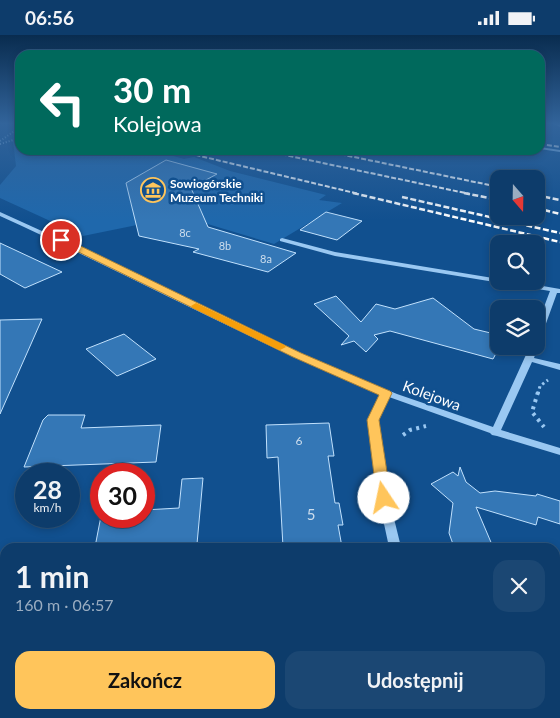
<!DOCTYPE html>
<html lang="pl">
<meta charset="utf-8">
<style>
body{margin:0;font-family:Lato,sans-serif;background:#1b4773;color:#f1f3f6;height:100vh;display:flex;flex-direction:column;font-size:19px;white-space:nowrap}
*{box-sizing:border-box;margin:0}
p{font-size:16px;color:#9aadc1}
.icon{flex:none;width:28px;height:28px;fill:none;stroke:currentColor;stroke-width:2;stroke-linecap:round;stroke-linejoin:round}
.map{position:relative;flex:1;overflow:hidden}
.details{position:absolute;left:0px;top:508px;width:560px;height:176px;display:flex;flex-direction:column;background:#0d3c6b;border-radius:15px 15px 0 0;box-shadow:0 2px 8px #0003,0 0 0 1px #2d567e}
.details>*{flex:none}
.guide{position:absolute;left:15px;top:15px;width:530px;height:105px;border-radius:15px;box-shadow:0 2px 8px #0003,0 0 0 1px #2d567e;background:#00695c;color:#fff;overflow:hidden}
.needle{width:32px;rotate:160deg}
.controls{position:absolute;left:490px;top:135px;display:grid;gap:10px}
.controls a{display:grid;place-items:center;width:55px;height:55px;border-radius:10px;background:#0d3c6b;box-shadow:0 2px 8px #0003,0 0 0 1px #2d567e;font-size:25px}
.speed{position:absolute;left:15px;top:428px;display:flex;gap:10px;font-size:25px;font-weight:700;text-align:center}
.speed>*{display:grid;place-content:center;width:65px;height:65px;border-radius:50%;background:#0d3c6b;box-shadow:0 2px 8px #0003,0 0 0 1px #2d567e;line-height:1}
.speed small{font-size:12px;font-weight:400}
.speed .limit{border:8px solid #d22;background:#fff;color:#111}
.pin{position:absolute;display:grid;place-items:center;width:42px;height:42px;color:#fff;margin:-21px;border:2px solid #fff;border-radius:50%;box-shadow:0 1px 5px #0007}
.me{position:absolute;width:55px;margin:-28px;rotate:349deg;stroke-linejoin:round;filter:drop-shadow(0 0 4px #0008)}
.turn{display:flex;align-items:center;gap:18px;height:105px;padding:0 15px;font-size:22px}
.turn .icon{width:65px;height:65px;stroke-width:2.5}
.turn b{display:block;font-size:35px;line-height:42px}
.round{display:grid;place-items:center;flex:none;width:52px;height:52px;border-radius:15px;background:#1b4773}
.headline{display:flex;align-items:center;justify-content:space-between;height:85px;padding:0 15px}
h1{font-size:30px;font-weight:700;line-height:38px}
.action{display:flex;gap:10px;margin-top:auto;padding:10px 15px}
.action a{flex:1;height:58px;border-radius:15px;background:#ffc55b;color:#111;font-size:20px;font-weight:700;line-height:58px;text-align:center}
.action a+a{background:#1b4773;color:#f1f3f6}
.status{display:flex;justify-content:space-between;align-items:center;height:35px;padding:0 25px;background:#0d3c6b;direction:ltr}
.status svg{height:14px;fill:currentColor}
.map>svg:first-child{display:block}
.green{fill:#1f68ac}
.building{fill:#3477b6;stroke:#c1e1fd}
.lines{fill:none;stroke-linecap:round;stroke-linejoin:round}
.path-far2{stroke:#9ac8f2;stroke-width:2;stroke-dasharray:1 2;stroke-linecap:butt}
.path-far1{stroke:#9ac8f2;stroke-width:3;stroke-dasharray:2.5 3;stroke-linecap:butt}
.path{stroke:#9ac8f2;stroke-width:4;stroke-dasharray:3 4.5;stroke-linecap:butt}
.minor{fill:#9ac8f2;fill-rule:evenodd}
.rail-far1{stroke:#fff;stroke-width:2;stroke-dasharray:5 2;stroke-linecap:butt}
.rail{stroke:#fff;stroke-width:2.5;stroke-dasharray:6 2.5;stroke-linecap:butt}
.route{fill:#ffc55b;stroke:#a6803b}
.slow{fill:#f59e0b}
.labels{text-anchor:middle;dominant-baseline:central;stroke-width:5;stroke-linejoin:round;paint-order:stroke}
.far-number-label{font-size:11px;fill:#ccdded}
.far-poi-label{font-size:12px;font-weight:bold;fill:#fff;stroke:#11508f;text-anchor:start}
.number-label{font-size:12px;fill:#ccdded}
.street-label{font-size:15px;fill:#fff;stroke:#11508f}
.near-number-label{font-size:15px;fill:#ccdded}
</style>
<div class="status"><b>06:56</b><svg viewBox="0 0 49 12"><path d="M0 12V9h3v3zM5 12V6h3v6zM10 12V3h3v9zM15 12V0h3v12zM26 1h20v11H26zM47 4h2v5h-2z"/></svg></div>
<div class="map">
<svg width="560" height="683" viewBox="0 0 560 683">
<rect width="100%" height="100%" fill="#11508f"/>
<path class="green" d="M20,104v11h132l32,9 10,-2 36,14 96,24 -7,5 23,3 -68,41 -93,-28 -98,20 -83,-38v-13l16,-19 -3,-25z"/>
<g class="building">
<path d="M166,125l51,14 -26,14 17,39 88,26 -28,19 -75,-20 6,-3 -60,-13 -13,-53z"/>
<path d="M326,177l36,9 -25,19 -37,-10z"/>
<path d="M0,208l62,29 -37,16 -25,-14z"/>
<path d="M336,261l25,26 15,-18 19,5 38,-11 41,31 25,6v13l-6,11 -103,-28 -16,4 4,4 -12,13 -12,-11 -13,4 8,-9 -35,-32z"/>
<path d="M42,284l-11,25 -31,70v-94z"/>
<path d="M124,299l32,25 -39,17 -31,-27z"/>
<path d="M48,380h37l-4,13 80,-3 -5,37 -132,5 19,-47z"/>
<path d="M329,388l5,33h-6l7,47h4l4,22h-5l4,22h-59l-5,-90 -11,1 -1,-33z"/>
<path d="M460,432l6,15 14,11 15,-2 41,5 1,-2 23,7v23l-22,-7 -2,8 -60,-18 17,40h-39l-5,-14 4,-30 -22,-19 22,-12 5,4z"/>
<path d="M203,443l-6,66 -8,1v2h-94l6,-31h43v-6l35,-2 3,-29z"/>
</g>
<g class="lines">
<g class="path-far2">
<path d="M0,106l20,-14"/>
<path d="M0,109l20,-6"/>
</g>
<path class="path-far1" d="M538,359l2,-8 8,-6"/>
<g class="path">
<path d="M538,357l-6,20 12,15"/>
<path d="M403,400l7,-5 16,-4"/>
</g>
<g class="minor">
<path d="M554,89h6v3z"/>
<path d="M540,112l20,3v2l-20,-3z"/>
<path d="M0,177l77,35 186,89 69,31 65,27 96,33 37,-81h6l1,-2 1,2 -4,12 26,6v6l-28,-8 -31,68 59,18v7l-63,-19 -5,-1 -2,-2 -101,-36 -11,23 7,62 16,65h-12l-14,-65 -7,-62 13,-26c-130,-52 -253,-120 -381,-178z"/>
<path d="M282,203l53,14 164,27v2h15l46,8v4h-3l-17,47 -4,2v-14l14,-37 -215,-35 -55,-15v-2z"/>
<path d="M427,679h14l1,4h-14z"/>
</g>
<g class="rail-far1">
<path d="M540,109l20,3"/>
<path d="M175,115l184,44"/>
<path d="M261,115l209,44"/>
<path d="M320,115l179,37"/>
</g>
<g class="rail">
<path d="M353,158l207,49"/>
<path d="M464,158l35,7"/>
<path d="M536,160l24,5"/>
<path d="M402,162l158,36"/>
<path d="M536,173l24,6"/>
</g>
</g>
<linearGradient id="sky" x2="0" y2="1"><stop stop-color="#092c4f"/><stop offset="0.48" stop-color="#32649b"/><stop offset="1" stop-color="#32649b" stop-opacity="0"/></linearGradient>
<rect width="560" height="185" fill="url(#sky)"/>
<path class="route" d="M58,203h6l237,115 89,38 2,2 -13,27 12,78 -2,4h-10l-2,-4 -10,-78 12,-25 -86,-38 -235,-115z"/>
<path class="slow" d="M196,268l88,42 2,2 -6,3 -3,-1 -84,-41 -2,-2z"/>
<defs>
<symbol id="museum-ring" viewBox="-11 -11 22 22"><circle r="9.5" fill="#11508f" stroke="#ffc55b" stroke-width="1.5"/><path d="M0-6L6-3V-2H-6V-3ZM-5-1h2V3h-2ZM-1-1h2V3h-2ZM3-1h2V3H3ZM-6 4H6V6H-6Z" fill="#ffc55b"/></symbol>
</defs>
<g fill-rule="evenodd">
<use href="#museum-ring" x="139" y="141" width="28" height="28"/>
</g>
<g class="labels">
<g class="far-number-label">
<text x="185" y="197">8c</text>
<text x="225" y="210">8b</text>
<text x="266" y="223">8a</text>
</g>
<g class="far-poi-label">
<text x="170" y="148">Sowiogórskie<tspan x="170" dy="14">Muzeum Techniki</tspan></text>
</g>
<g class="number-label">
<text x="299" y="405">6</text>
</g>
<g class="street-label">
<text transform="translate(432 360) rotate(20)">Kolejowa</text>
</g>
<g class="near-number-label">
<text x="311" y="479">5</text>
</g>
</g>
</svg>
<div class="controls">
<a><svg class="needle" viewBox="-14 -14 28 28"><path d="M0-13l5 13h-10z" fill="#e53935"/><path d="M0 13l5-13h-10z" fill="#9aadc1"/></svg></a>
<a><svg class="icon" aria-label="search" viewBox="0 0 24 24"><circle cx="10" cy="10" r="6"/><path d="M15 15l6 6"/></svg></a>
<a><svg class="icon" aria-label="layers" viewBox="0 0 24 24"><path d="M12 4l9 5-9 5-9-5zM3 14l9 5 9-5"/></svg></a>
</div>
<div class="speed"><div>28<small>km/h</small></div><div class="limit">30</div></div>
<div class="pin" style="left:61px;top:205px;background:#d93025"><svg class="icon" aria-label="arrive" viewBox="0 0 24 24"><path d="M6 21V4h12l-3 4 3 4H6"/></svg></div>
<svg class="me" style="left:384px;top:463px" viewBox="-20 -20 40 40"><circle r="19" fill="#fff"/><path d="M0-13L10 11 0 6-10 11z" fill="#ffc55b"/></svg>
<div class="guide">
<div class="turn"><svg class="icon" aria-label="left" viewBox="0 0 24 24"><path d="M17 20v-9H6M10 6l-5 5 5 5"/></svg><div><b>30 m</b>Kolejowa</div></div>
</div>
<section class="details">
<div class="headline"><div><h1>1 min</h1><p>160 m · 06:57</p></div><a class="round"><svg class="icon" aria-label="close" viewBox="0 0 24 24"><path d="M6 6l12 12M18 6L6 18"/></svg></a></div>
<div class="action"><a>Zakończ</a><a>Udostępnij</a></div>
</section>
</div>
